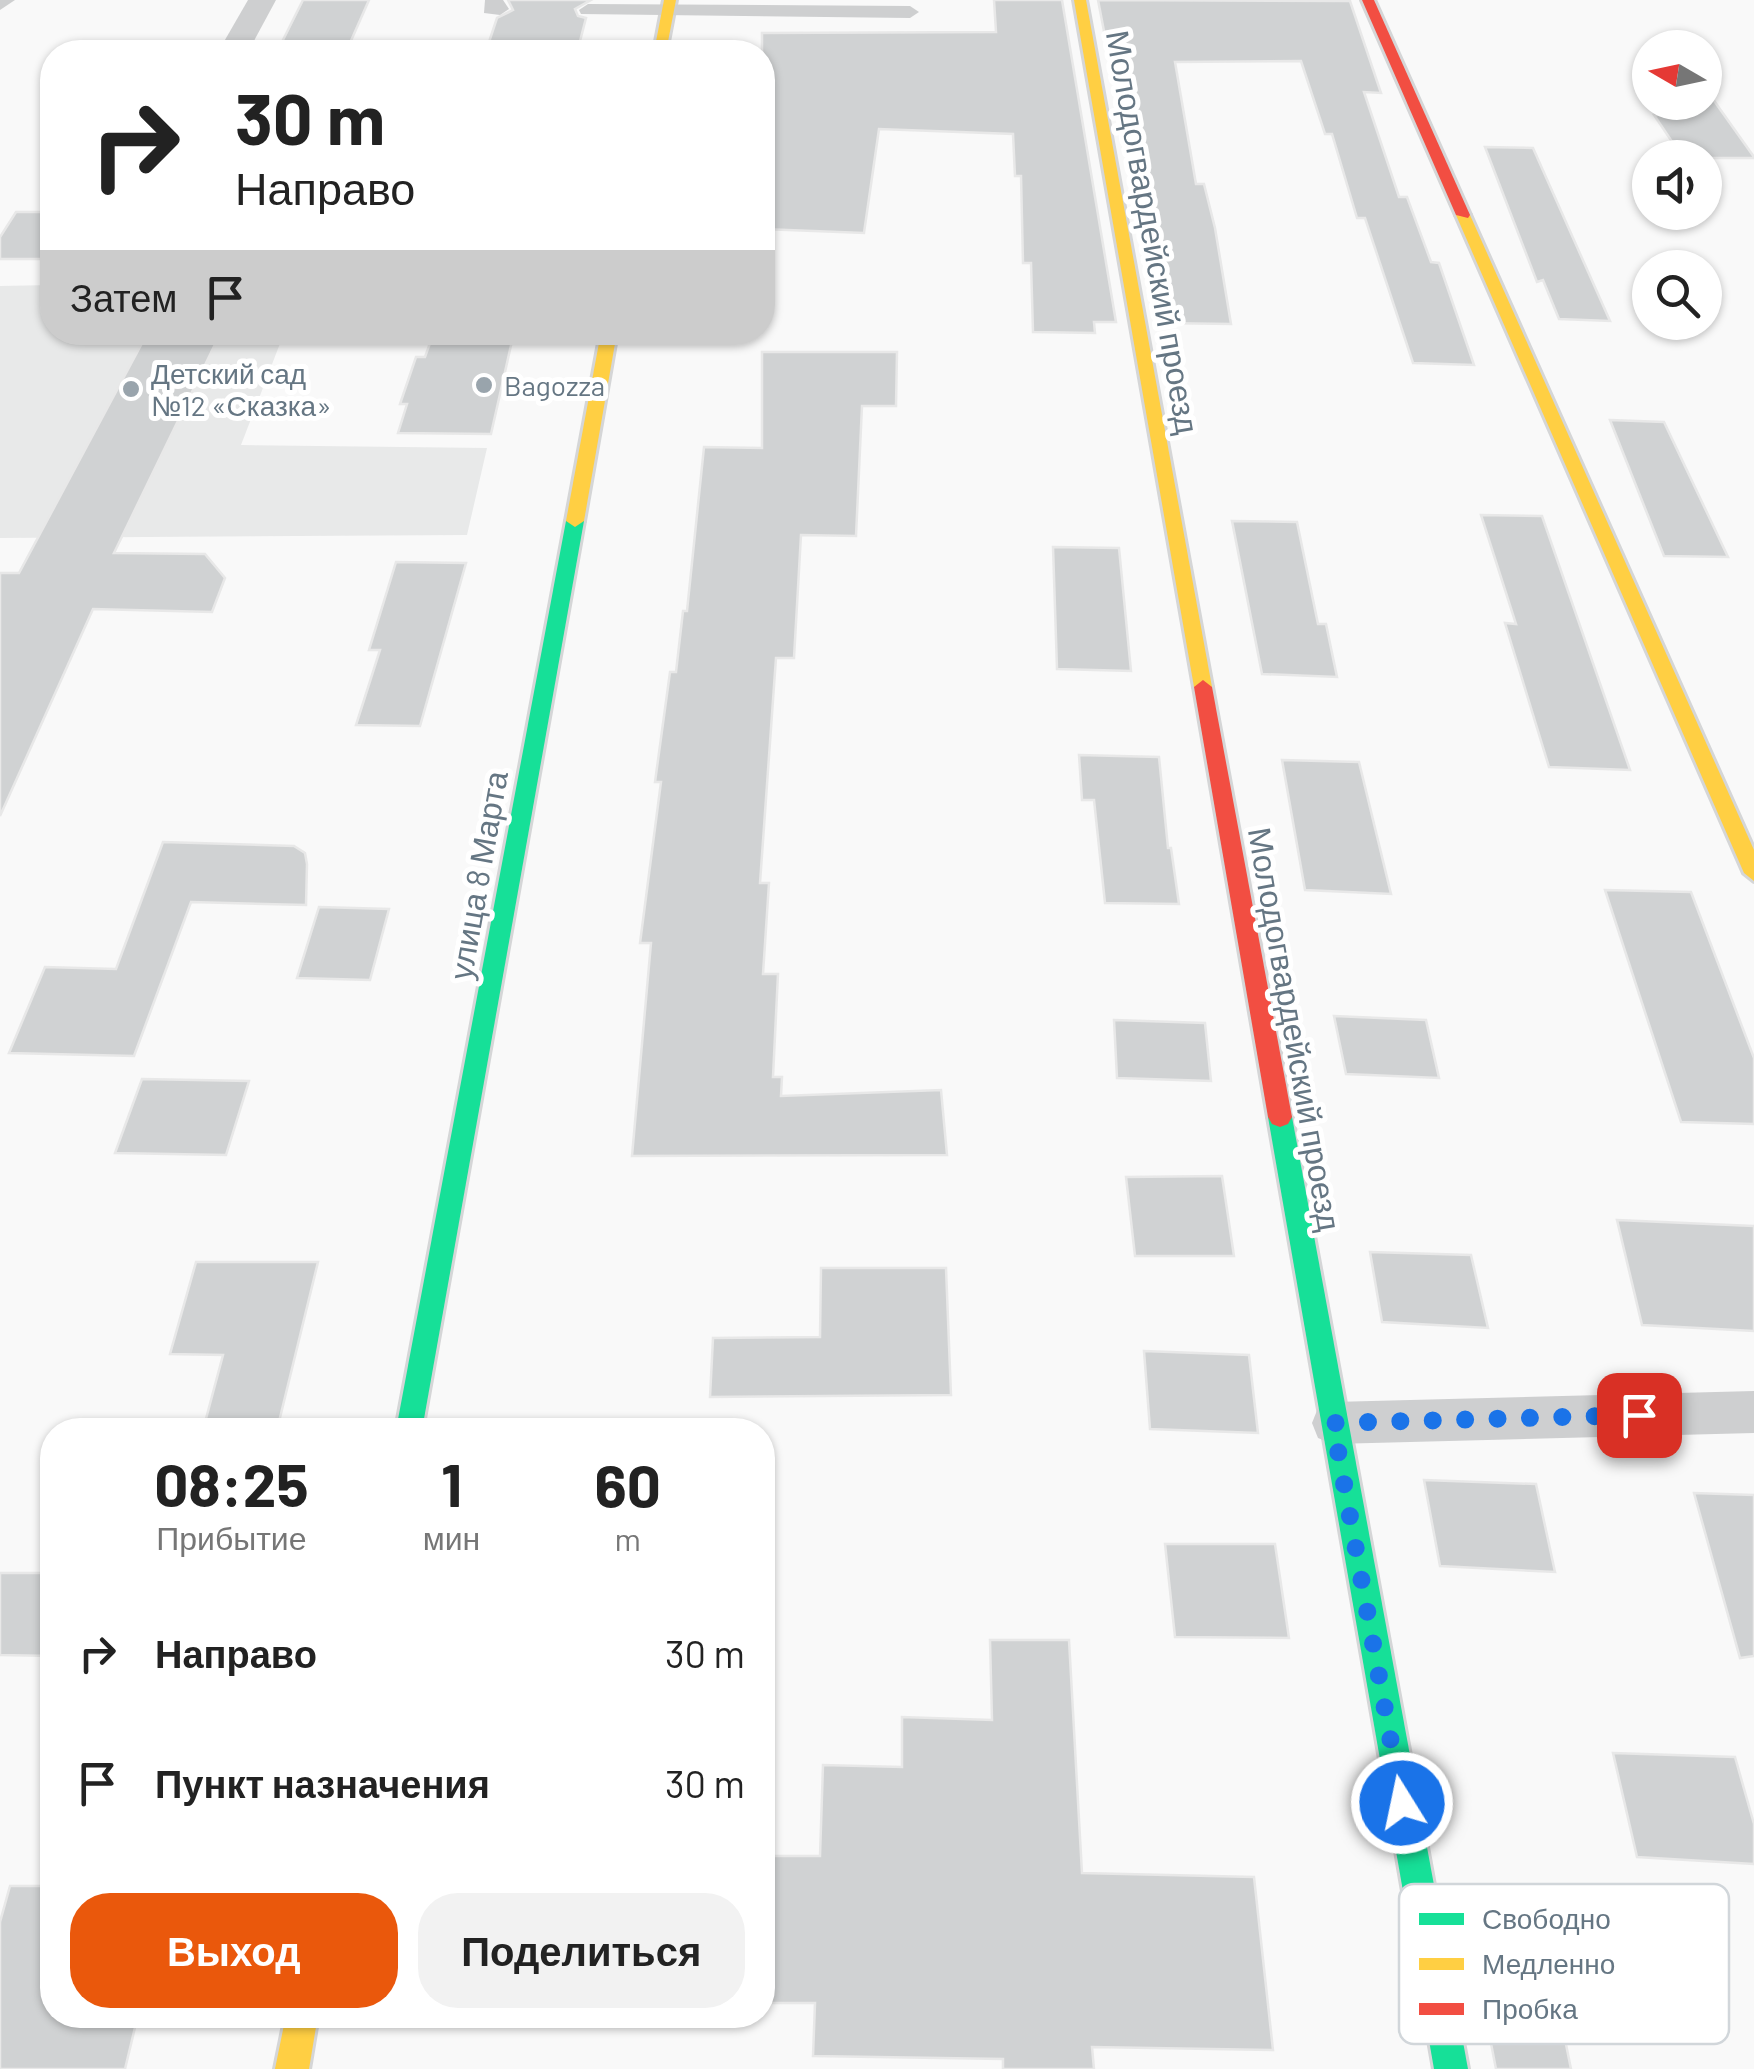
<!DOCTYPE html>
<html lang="ru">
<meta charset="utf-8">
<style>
body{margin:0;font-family:Barlow,sans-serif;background:#f2f2f2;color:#222;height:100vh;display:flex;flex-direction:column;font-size:38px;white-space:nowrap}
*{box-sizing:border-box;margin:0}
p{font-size:32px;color:#767676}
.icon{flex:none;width:55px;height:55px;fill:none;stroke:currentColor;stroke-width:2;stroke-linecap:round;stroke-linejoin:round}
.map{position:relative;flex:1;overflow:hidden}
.side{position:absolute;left:40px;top:1418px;width:735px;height:610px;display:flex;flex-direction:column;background:#fff;border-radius:40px;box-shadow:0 2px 8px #0004}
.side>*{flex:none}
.guide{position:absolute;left:40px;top:40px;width:735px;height:305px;border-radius:40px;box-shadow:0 2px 8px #0004;background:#fff;color:#222;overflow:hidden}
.needle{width:65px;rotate:279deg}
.buttons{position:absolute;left:1632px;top:30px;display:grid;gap:20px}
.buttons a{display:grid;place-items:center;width:90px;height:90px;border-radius:50%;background:#fff;box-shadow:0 2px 8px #0004;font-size:50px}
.pin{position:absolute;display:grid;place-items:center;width:85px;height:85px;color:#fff;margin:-42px;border-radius:20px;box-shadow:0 5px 15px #0006}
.me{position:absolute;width:110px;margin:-55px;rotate:350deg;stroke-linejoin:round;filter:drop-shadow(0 0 8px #0008)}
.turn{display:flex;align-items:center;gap:35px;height:210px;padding:0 30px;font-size:45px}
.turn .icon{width:130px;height:130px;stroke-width:2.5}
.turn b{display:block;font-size:70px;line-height:85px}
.then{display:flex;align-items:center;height:95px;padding:0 30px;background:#0003;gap:20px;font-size:38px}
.eta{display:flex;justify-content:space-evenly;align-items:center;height:170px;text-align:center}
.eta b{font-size:60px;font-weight:700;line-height:70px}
.button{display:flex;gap:20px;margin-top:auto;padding:20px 30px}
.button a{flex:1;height:115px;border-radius:40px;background:#ea580c;color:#fff;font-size:40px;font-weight:700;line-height:115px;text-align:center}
.button a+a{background:#f2f2f2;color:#222}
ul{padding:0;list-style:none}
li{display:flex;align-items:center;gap:30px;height:130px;padding:0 30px}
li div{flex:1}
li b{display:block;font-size:38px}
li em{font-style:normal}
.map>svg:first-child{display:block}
.built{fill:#e8e9e9}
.building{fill:#d0d2d3;stroke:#e8e8e8;stroke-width:2.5}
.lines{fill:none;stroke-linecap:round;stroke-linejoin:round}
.fast-casing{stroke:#d5d6d7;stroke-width:6}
.slow-casing{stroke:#d5d6d7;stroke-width:6}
.jam-casing{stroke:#d5d6d7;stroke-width:6}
.lane{fill:#cecfd0;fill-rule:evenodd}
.street{fill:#cecfd0;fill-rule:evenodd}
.fast{fill:#16e098;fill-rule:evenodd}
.slow{fill:#ffcf43;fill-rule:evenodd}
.jam{fill:#f24e42;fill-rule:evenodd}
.route{stroke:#1a73e8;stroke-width:18;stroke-dasharray:0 32.4}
.poi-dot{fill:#99a4ac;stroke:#fff;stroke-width:4}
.labels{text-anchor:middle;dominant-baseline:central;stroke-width:10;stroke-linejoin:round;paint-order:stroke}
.far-poi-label{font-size:28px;fill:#657683;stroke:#fff;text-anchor:start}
.street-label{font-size:32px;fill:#657683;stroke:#fff}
.key{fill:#fff;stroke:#d1d6da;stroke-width:2.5}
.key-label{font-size:28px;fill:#657683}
</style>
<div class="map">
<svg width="1754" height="2069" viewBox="0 0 1754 2069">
<rect width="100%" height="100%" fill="#f9f9f9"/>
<path class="built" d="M52,285v47l232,1 -43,112 246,3 -20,87 -467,3v-252z"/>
<g class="building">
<path d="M303,0h66l-23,52h-69z"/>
<path d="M508,0h83l-16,9 3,7 8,2 -7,27h-91l9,-27 16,-8z"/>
<path d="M994,0h68l54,322h-22l1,11 -62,-1 -2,-69h-8l-2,-87h-6l-2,-42 -134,-5 -15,104 -102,-4v-196l234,-1z"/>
<path d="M1098,0l252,1 31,92 -17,-1 35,105h8l24,65 8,1 35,102 -61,-2 -48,-145h-8l-25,-84h-7l-24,-73 -126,1 21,122h8l11,44 16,96 -71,-1z"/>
<path d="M1705,88l49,69v1h-71l-29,-43h16l-8,-13h43z"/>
<path d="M1485,147l48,1 77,173 -51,-2 -16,-39 -6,2z"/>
<path d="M16,212h36v47h-52v-22z"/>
<path d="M148,332h73l-107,221 91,1 20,24 -13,34 -119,-3 -93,207v-243h19z"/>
<path d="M434,332h80l-23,102 -93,-1 9,-29h-7l16,-47h9z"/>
<path d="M762,352h135l-1,54h-34l-6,130 -55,-1 -7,123h-18l-16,225h9l-6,91h15l-5,103h9l-1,19 160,-6 6,65 -315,1 19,-213h-11l21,-161h-6l15,-110h6l7,-61h4l17,-164 58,1z"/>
<path d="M1610,420l54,2 64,135 -64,-1z"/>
<path d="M1481,515l61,1 88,254 -81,-3 -44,-144 11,1z"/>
<path d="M1232,521l65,1 21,102h8l11,53 -75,-3z"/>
<path d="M1053,547l66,1 12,123 -74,-2z"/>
<path d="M396,562l70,1 -46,163 -64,-1 24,-75h-11z"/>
<path d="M1079,755l80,2 9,91h3l8,56 -74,-1 -11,-103h-12z"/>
<path d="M1282,760l77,2 32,132 -86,-4z"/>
<path d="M163,842l131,4 11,7 2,11 -1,41 -115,-3 -57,154 -125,-3 36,-86 71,2z"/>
<path d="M1605,890l86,2 63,166v66l-73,-2z"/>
<path d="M319,907l70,2 -19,71 -73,-2z"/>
<path d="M1334,1016l92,4 13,58 -93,-4z"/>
<path d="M1114,1020l91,3 6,58 -94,-3z"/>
<path d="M142,1079l107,2 -23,74 -111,-2z"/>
<path d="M1222,1176l12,80h-99l-9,-79z"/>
<path d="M1617,1220l137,6v105l-112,-6z"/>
<path d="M1370,1252l101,3 17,73 -106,-6z"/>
<path d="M196,1262h122l-41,168h-74l20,-75 -53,-1z"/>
<path d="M821,1268h125l5,127 -241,2 3,-59 107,-1z"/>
<path d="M1144,1351l105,4 9,78 -108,-4z"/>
<path d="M1424,1480l112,4 19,88 -115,-6z"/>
<path d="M1694,1493l60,2v161l-14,2z"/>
<path d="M1165,1544h110l14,94 -114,-1z"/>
<path d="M0,1573h52v83l-52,-1z"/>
<path d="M990,1640h79l13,233 172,4 19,173 -181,-3 2,22h-91v-10l-190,-3 2,-53h-53v-147h58l3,-91 79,2v-50l90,3z"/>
<path d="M1613,1753l122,4 19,67v40l-117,-7z"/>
<path d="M10,1886h42v129h86l-13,54h-125v-147z"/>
<path d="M1468,1925l74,1 29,143h-75z"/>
</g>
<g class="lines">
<defs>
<g id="fast">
<path d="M575,515l9,6 -162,909h-26l170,-909z"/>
<path d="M1280,1107l8,3 4,7 176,952h-34l-166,-952 4,-7z"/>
</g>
<g id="slow">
<path d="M664,0h12l-10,52h-12z"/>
<path d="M1074,0h12l126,687 -9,7 -9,-7z"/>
<path d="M1463,211l7,4 284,635v31l-10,-8 -288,-658z"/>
<path d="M601,332h16l-33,189 -9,6 -9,-6z"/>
<path d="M286,2015h32l-9,54h-34z"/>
</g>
<g id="jam">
<path d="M1362,0h12l96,215 -2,3 -12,-3z"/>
<path d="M1203,680l9,7 80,430 -4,7 -8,3 -8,-3 -4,-7 -74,-430z"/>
</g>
</defs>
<use href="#fast" class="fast-casing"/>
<use href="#slow" class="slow-casing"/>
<use href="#jam" class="jam-casing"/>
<g class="lane">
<path d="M485,0h18l6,9 -9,6 -16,-2z"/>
<path d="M588,4l322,2 9,6 -9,6 -329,-4 -2,-4z"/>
<path d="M1754,1391v42l-421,11 -15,-6 -6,-15 6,-15 15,-6z"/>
</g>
<g class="street">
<path d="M0,0h15l-15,10z"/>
<path d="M248,0h28l-28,52h-30z"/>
</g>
<use href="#fast" class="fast"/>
<use href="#slow" class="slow"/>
<use href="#jam" class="jam"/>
</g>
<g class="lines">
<path class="route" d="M1402,1803l-69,-380 306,-8"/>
</g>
<g class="poi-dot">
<circle cx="484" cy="385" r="10"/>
<circle cx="131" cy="389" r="10"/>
</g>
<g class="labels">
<g class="far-poi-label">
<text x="151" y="373">Детский сад<tspan x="151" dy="32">№12 «Сказка»</tspan></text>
<text x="504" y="385">Bagozza</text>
</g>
<g class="street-label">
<text transform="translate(1154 232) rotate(80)">Молодогвардейский проезд</text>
<text transform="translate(477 875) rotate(-80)">улица 8 Марта</text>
<text transform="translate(1296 1029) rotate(80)">Молодогвардейский проезд</text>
</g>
</g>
<rect x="1399" y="1884" width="330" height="160" rx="15" class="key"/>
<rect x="1419" y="1913" width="45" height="12" fill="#16e098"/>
<rect x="1419" y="1958" width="45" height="12" fill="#ffcf43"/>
<rect x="1419" y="2003" width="45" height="12" fill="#f24e42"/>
<g class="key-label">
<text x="1482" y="1929">Свободно</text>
<text x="1482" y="1974">Медленно</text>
<text x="1482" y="2019">Пробка</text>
</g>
</svg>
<div class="buttons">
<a><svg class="needle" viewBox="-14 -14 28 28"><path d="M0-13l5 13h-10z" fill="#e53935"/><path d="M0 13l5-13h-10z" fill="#767676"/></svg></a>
<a><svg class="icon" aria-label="sound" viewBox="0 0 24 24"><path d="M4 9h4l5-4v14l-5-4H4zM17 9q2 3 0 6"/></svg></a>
<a><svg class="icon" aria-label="search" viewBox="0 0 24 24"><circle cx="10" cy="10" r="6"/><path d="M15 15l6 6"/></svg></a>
</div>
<div class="pin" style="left:1639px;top:1415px;background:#d93025"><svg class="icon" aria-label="arrive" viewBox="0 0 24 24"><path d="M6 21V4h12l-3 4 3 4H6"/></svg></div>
<svg class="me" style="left:1402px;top:1803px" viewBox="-20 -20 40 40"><circle r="17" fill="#1a73e8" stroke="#fff" stroke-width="3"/><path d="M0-11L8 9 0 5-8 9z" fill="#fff"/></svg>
<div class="guide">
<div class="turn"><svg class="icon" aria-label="right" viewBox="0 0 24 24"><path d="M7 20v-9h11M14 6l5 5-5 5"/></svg><div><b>30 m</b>Направо</div></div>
<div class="then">Затем<svg class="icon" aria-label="arrive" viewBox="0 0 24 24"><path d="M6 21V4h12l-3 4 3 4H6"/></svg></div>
</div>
<section class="side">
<div class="eta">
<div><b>08:25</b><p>Прибытие</p></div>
<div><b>1</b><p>мин</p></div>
<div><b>60</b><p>m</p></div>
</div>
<ul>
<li><svg class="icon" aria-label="right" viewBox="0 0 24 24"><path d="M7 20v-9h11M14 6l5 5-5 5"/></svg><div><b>Направо</b></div><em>30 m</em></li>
<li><svg class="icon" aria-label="arrive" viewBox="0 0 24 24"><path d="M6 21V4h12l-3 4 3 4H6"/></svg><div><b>Пункт назначения</b></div><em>30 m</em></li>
</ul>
<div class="button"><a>Выход</a><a>Поделиться</a></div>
</section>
</div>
